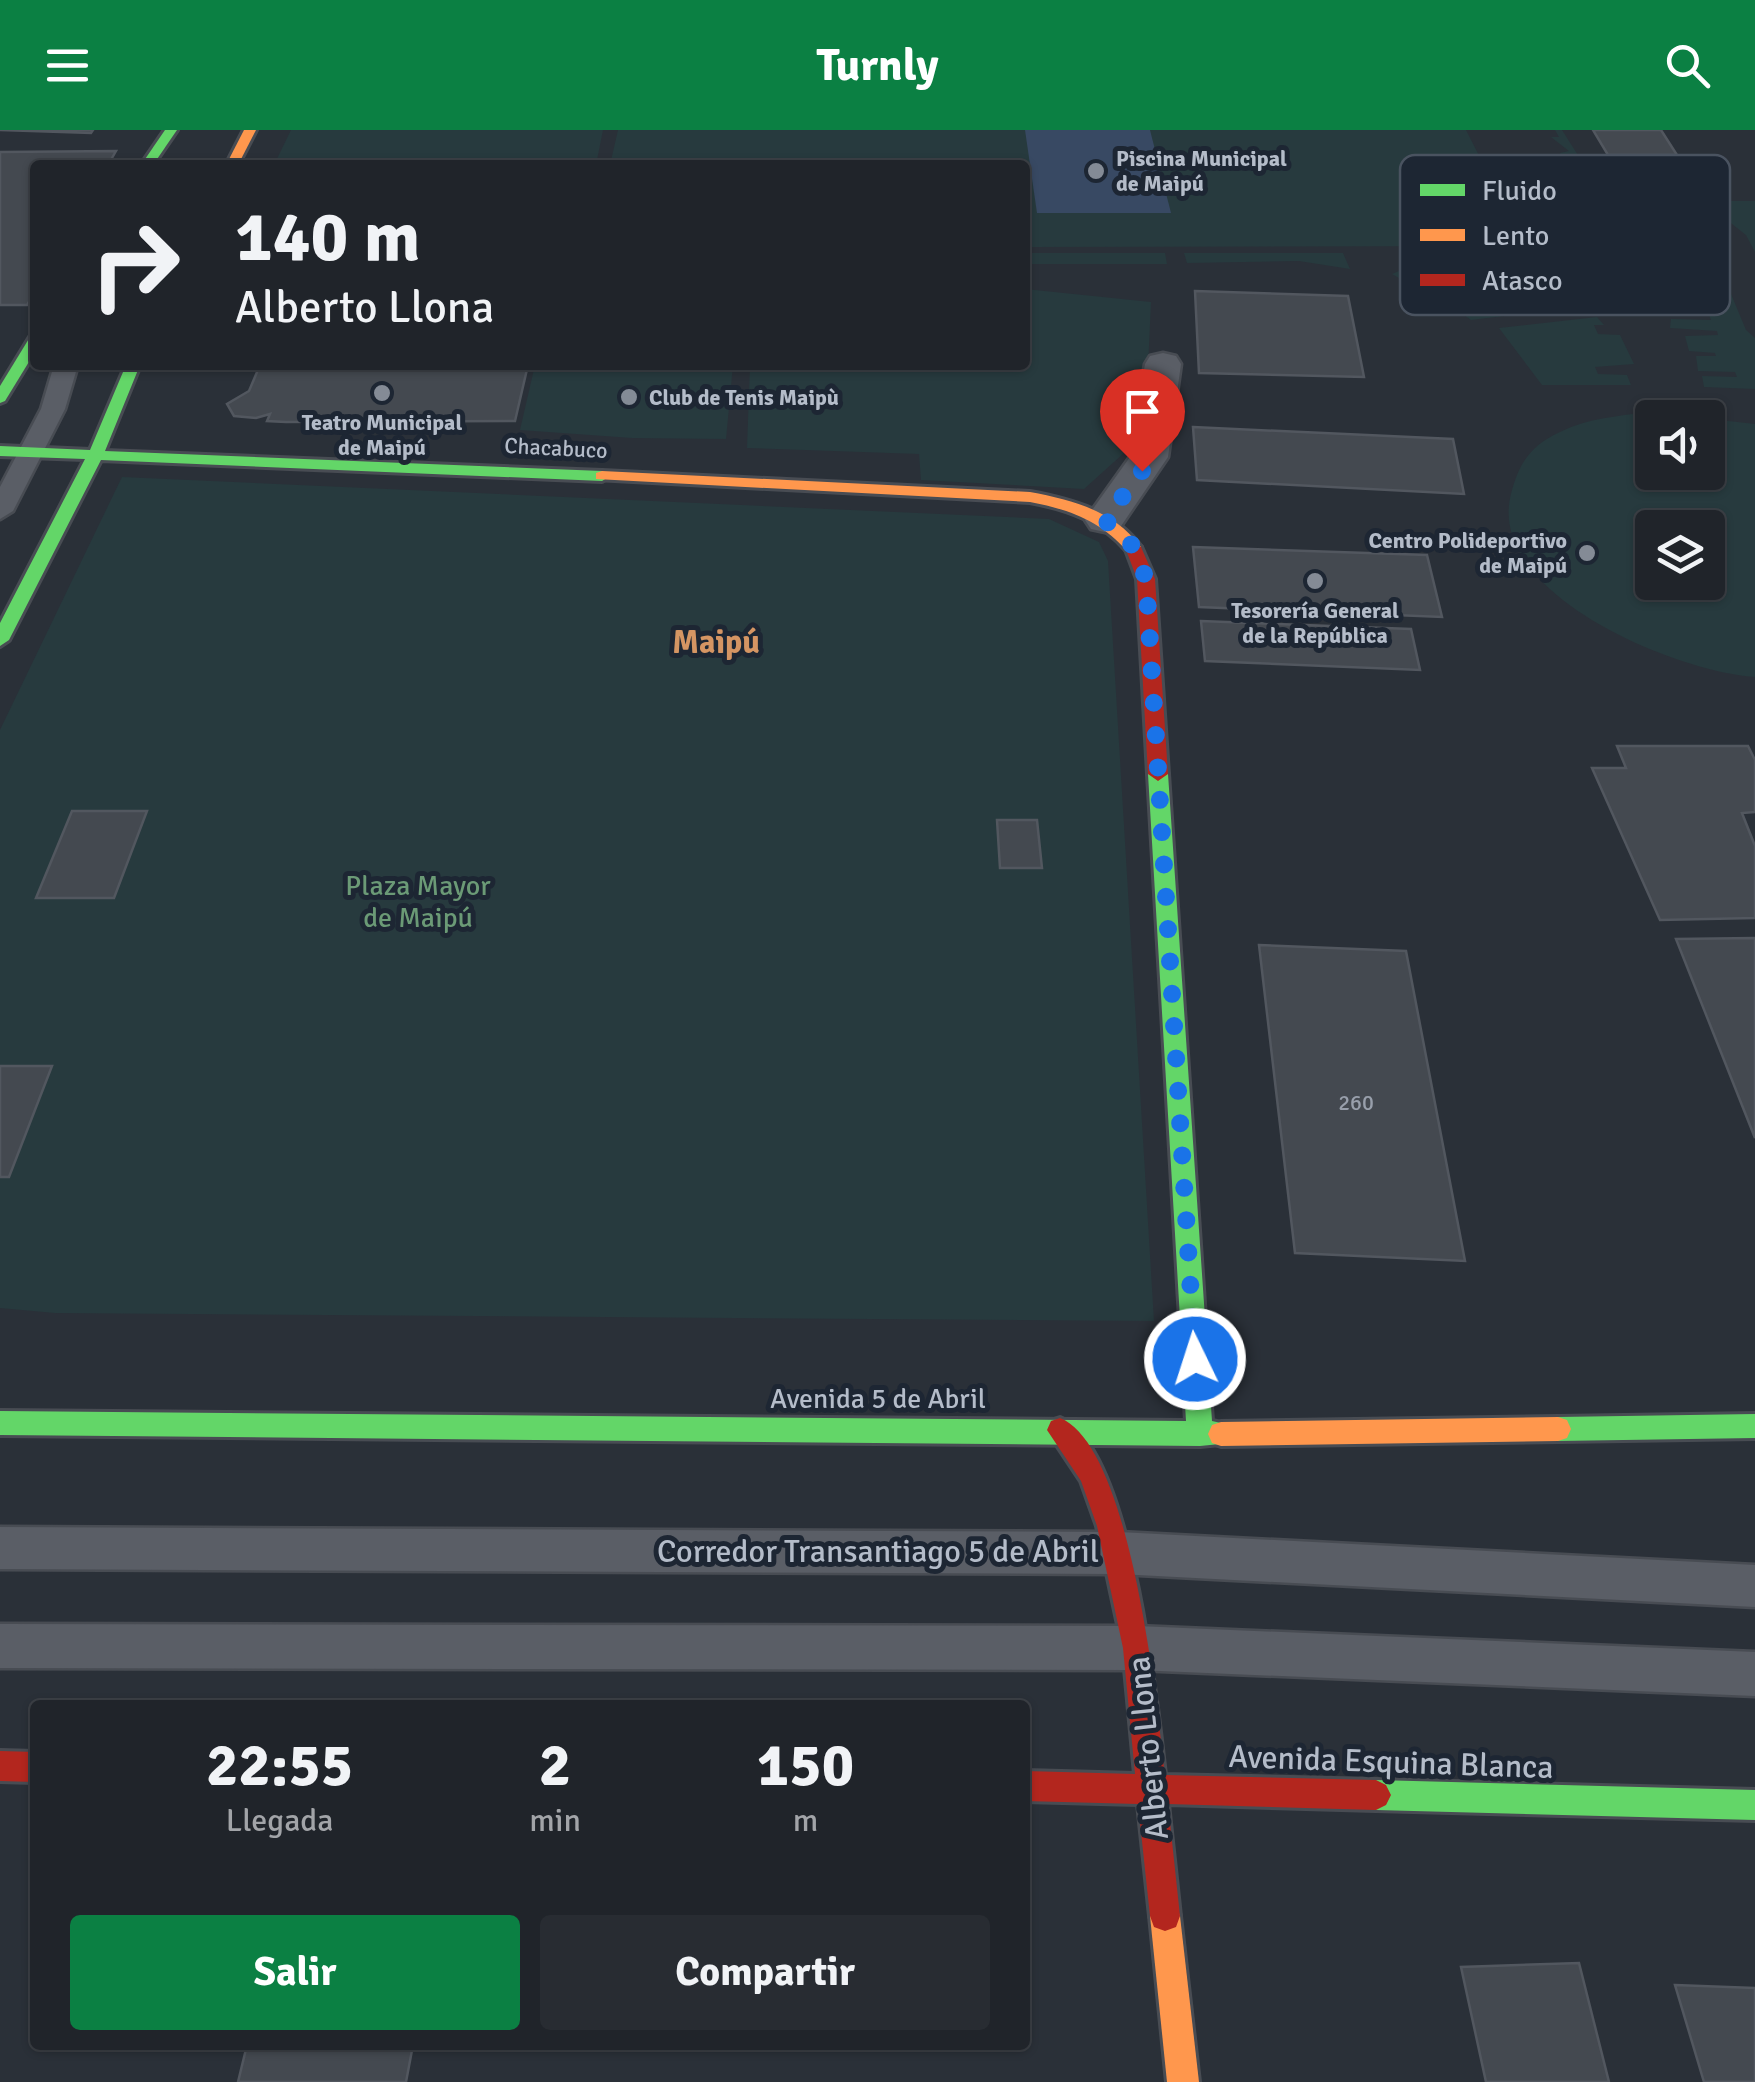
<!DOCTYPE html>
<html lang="es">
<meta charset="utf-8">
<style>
body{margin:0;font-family:Signika,sans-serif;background:#282c32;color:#f1f3f6;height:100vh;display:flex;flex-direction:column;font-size:38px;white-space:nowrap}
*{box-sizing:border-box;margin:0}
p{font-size:32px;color:#a2a4a8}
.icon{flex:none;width:55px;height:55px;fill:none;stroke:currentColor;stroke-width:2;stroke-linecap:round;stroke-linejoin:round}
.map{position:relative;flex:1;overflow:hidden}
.side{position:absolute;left:30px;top:1570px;width:1000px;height:350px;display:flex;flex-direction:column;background:#20242a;border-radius:10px;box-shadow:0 2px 8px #0004,0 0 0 2px #3d4147}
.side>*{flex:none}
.top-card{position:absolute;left:30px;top:30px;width:1000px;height:210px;border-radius:10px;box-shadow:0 2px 8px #0004,0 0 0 2px #3d4147;background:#20242a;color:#f1f3f6;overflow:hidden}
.fabs{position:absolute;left:1635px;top:270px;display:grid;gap:20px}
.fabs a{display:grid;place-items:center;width:90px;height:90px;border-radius:10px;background:#20242a;box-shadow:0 2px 8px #0004,0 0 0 2px #3d4147;font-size:50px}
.pin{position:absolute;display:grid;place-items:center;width:85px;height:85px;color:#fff;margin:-102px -42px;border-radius:50% 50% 50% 0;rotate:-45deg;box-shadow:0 0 10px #0007}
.pin .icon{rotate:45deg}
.me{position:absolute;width:110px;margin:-55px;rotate:356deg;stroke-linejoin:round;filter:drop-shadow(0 0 8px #0008)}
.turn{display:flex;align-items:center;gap:35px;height:210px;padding:0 40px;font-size:45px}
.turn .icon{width:130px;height:130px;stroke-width:2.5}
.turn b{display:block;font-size:70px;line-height:85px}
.eta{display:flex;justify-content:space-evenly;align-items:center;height:170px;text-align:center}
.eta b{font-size:60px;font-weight:700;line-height:70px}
.primary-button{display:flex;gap:20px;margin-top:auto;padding:20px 40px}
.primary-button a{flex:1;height:115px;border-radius:10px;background:#0b8043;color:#fff;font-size:40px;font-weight:700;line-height:115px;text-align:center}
.primary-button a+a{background:#282c32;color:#f1f3f6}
header{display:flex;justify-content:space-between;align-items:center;height:130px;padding:0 40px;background:#0b8043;color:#fff;font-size:45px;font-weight:700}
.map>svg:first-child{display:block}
.green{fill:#273a3e;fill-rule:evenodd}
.water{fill:#384963}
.building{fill:#444950;stroke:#52575f;stroke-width:2.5}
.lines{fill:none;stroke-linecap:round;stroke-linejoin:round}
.lane-casing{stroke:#484c53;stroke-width:5}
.street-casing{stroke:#484c53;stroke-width:5}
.fast-casing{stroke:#484c53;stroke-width:6}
.slow-casing{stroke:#484c53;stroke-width:6}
.jam-casing{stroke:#484c53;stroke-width:6}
.lane{fill:#5a5e66;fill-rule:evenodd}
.street{fill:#5a5e66;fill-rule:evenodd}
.fast{fill:#63d668;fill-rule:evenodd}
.slow{fill:#ff974d;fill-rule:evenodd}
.jam{fill:#b3261e;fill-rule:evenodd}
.route{stroke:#1a73e8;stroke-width:18;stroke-dasharray:0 32.4}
.poi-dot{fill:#848b96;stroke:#1d2633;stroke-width:4}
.labels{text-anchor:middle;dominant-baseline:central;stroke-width:10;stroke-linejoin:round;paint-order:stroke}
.far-poi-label{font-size:22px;font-weight:bold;fill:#b4bcc9;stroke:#1d2633;text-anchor:start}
.far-street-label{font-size:22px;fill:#b4bcc9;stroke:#1d2633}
.number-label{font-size:22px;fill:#989fab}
.park-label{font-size:28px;fill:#6b9a76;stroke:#1d2633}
.street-label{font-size:28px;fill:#b4bcc9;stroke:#1d2633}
.far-district-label{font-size:32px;font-weight:bold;fill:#d59563;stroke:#1d2633}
.near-street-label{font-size:32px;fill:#b4bcc9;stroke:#1d2633}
.key{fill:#1d2633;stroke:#4a5360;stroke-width:2.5}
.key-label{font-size:28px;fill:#b4bcc9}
</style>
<header><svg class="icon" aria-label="menu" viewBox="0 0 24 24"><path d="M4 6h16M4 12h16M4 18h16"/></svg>Turnly<svg class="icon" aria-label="search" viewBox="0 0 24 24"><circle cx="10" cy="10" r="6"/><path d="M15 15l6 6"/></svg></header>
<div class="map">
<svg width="1755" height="1952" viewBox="0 0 1755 1952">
<rect width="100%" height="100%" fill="#2a3038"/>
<g class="green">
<path d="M291,0h312l-7,35h-322z"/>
<path d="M618,0h848l59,116 -500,1v-82h-415z"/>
<path d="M1555,0h7l19,30h125l6,9 -55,22 -90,-26 -7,-12 9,-2 -18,-14h8z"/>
<path d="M1729,71h26v51l-9,-17 -38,-30z"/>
<path d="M1025,123h140l2,11h-142z"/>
<path d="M1184,123h159l7,16 -51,-8 -112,2z"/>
<path d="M1441,123h60l-88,33 -21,-12z"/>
<path d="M1531,132h17l3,5 -9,1 2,6h52l2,4 -57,5 3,8h21l4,7 21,1 4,6 -123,15 -39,-29z"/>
<path d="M1025,159l126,13 -6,132 -61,55 -163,-9 -2,-26 -172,-6 3,-83h275z"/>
<path d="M1731,164l15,36 9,8v51l-51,-2 -2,-11 35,1 -2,-5 -37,-1 -2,-15h20l-1,-3 -26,-2 -4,-15 33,-1 -1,-4 -47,-3 1,-9 40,1 -2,-5h-30l-5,-13z"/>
<path d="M1597,187l7,8h-10l4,9 22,1 14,29 -39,3 3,7 29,1 4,10h-89l-43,-57z"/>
<path d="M535,235h198l-7,74 -94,-1 -112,-8z"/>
<path d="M1649,282l106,12v253c-78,-5 -270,-83 -244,-183 8,-31 19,-48 49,-62 28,-14 59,-16 89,-20zM1652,288h56v54h-56zM1652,398h56v54h-56z"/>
<path d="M122,347l927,42 50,23 9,19 46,760 -1099,-8 -55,-5v-578z"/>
</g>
<path class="water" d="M1025,0h125l21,83h-134z"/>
<g class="building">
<path d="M0,0h93l-2,3z"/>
<path d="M1593,0h68l16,25h-69z"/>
<path d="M116,21l-8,14h-73v126l-8,14h-27v-153z"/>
<path d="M1195,161l153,5 16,81 -165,-4z"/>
<path d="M260,235h268l-13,56 -229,1 -19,-1 3,-7 -14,4 -22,-2 -7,-12 22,-13z"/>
<path d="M1193,297l260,12 11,55 -267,-14z"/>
<path d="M1193,417l234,8 15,62 -243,-10z"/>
<path d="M1201,491l210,8 9,41 -215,-9z"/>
<path d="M1617,616h131l7,14v52l-13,1 13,33v72l-95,2 -68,-152h34z"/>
<path d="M72,681h75l-33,87h-78z"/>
<path d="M997,690h40l5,48h-42z"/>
<path d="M1755,808v200l-79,-199z"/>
<path d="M1259,815l147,6 59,310 -170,-8z"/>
<path d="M0,936h52l-43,111h-9z"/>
<path d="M1579,1833l30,119h-123l-25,-115z"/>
<path d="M1675,1855l80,3v94h-51z"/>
<path d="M247,1915h166l-7,37h-168z"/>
</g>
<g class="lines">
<defs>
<g id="lane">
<path d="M54,235h24l-13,44 -52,102 -13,8v-32l41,-78z"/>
<path d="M0,1397l1119,5 636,33v42l-636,-33 -1119,-5z"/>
<path d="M0,1494l1137,2 618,26v44l-618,-26 -1137,-2z"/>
</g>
<path id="street" d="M1163,223l13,3 5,8 -13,93 -49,72 -14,3 -14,-3 -6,-9 45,-63 15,-93 5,-8z"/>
<g id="fast">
<path d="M165,0h12l-24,35h-12z"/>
<path d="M35,206v16l-30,49 -5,2v-17l30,-49z"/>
<path d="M126,235h14l-35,86 497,20 8,5 -8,5 -501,-21 -92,180 -9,6v-23l85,-164 -85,-3v-10l90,4z"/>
<path d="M1158,637l10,7 44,647 18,4 4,9 -4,9 -30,3 -1200,-11v-24l1186,10 -38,-647z"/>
<path d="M1755,1284v24l-197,3 -9,-3 -4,-9 4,-9 9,-3z"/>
<path d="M1376,1650l379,10v30l-379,-10 -10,-5 -5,-10 5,-10z"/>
</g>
<g id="slow">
<path d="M244,0h12l-18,35h-12z"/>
<path d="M602,341l428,21c43,8 84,19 111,55l-8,5 -6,-1c-26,-30 -59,-42 -97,-49l-434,-23v-6z"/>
<path d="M1558,1287l9,3 4,9 -4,9 -9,3 -337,5 -9,-3 -4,-9 4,-9 9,-3z"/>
<path d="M1165,1771l11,4 4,11 19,166h-32l-17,-166 4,-11z"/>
</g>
<g id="jam">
<path d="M1133,412l8,5 14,32 13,195 -10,7 -10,-7 -11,-195 -12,-32z"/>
<path d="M1060,1288c71,28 97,286 105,357l211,5 10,5 5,10 -5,10 -10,5 -208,-6 12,112 -4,11 -11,4 -11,-4 -4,-11 -12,-112 -113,-3v-30l110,3 -12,-126 -26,-122 -16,-45 -34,-51 4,-9z"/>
<path d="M0,1621l35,1v30l-35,-1z"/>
</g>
</defs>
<use href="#lane" class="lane-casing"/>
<use href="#street" class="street-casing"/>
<use href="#fast" class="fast-casing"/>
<use href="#slow" class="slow-casing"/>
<use href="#jam" class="jam-casing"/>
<use href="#lane" class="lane"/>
<use href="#street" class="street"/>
<use href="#fast" class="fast"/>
<use href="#slow" class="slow"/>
<use href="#jam" class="jam"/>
</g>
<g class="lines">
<path class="route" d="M1142,341l-37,49 29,27 12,32 49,780"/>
</g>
<g class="poi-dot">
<circle cx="1096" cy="41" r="10"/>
<circle cx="382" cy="263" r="10"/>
<circle cx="629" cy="267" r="10"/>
<circle cx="1587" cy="423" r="10"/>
<circle cx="1315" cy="451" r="10"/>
</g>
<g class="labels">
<g class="far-poi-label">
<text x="1116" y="28">Piscina Municipal<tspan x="1116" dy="25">de Maipú</tspan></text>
<text x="649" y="267">Club de Tenis Maipù</text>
<text x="382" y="292" text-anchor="middle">Teatro Municipal<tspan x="382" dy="25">de Maipú</tspan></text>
<text x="1567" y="410" text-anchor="end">Centro Polideportivo<tspan x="1567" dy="25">de Maipú</tspan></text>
<text x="1315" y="480" text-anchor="middle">Tesorería General<tspan x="1315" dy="25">de la República</tspan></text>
</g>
<g class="far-street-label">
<text transform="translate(556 318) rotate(3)">Chacabuco</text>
</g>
<g class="number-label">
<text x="1356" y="972">260</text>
</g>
<g class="park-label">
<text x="418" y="756">Plaza Mayor<tspan x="418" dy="32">de Maipú</tspan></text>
</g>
<g class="street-label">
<text x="878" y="1269">Avenida 5 de Abril</text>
</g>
<g class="far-district-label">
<text x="716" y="512">Maipú</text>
</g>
<g class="near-street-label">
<text x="878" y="1421">Corredor Transantiago 5 de Abril</text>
<text transform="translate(1148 1618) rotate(-96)">Alberto Llona</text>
<text transform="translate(1391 1632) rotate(2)">Avenida Esquina Blanca</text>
</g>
</g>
<rect x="1400" y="25" width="330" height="160" rx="15" class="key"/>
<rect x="1420" y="54" width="45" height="12" fill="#63d668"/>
<rect x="1420" y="99" width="45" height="12" fill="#ff974d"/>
<rect x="1420" y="144" width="45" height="12" fill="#b3261e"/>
<g class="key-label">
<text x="1482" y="70">Fluido</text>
<text x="1482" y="115">Lento</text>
<text x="1482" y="160">Atasco</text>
</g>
</svg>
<div class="fabs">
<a><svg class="icon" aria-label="sound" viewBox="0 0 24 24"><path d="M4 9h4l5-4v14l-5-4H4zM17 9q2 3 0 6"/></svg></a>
<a><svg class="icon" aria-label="layers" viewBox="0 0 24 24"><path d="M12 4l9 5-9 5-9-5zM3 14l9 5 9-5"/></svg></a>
</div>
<div class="pin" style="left:1142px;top:341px;background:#d93025"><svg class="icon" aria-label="arrive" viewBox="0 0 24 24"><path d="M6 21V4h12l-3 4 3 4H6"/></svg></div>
<svg class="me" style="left:1195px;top:1229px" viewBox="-20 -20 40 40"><circle r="17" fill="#1a73e8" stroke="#fff" stroke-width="3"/><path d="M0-11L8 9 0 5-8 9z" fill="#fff"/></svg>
<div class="top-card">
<div class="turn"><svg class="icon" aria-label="right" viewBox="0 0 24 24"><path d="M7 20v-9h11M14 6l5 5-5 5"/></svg><div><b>140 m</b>Alberto Llona</div></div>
</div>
<section class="side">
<div class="eta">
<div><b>22:55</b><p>Llegada</p></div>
<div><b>2</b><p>min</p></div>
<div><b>150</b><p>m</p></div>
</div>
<div class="primary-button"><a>Salir</a><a>Compartir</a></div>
</section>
</div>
